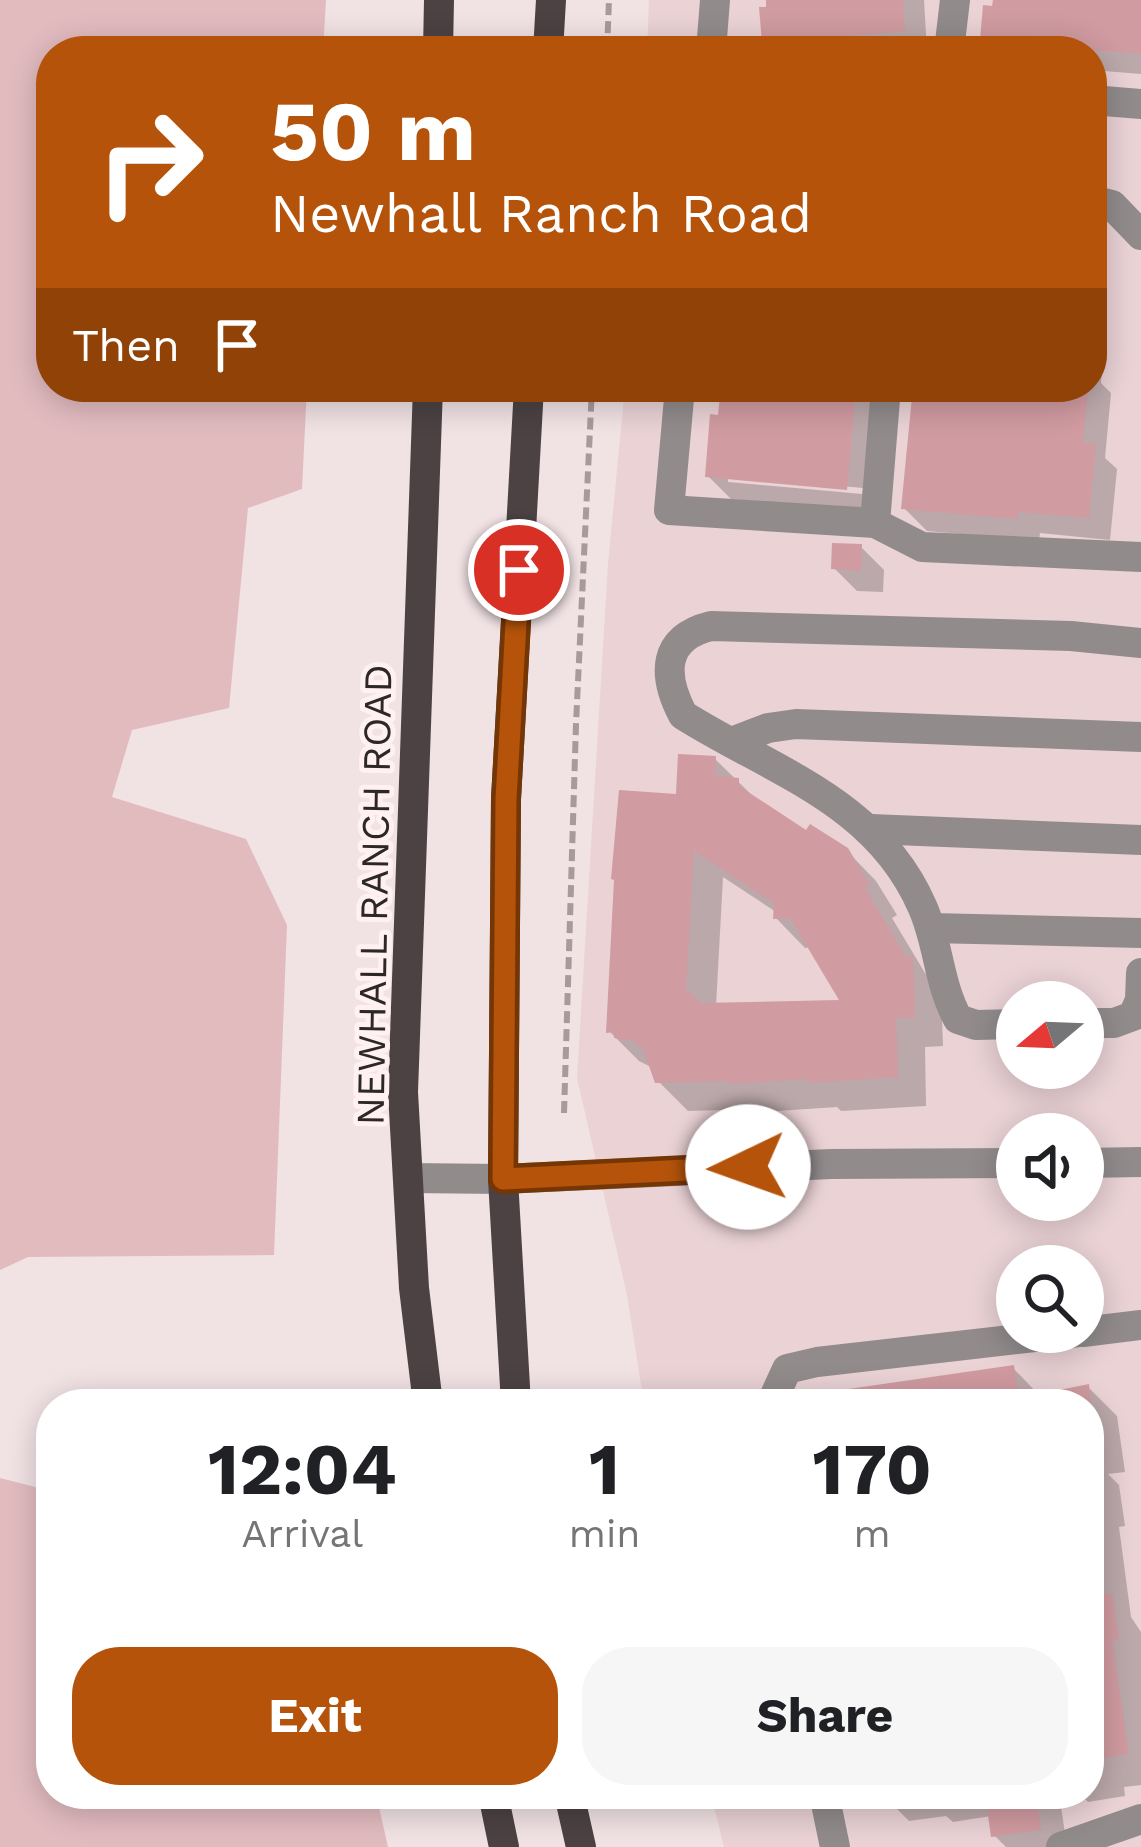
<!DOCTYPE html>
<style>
body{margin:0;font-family:"Work Sans",sans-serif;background:#f6f6f6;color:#202124;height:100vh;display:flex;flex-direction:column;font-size:45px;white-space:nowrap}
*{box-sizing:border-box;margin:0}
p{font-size:39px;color:#757577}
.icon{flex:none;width:66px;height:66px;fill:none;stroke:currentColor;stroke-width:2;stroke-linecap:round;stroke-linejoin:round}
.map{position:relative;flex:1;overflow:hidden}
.details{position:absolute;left:36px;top:1389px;width:1068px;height:420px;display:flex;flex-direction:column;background:#fff;border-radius:48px;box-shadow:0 6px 30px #0003}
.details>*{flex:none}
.hud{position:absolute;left:36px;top:36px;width:1071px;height:366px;border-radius:48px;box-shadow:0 6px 30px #0003;background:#b45309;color:#fff;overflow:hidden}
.needle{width:78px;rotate:251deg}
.controls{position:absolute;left:996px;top:981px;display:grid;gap:24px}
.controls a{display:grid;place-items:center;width:108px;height:108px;border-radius:50%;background:#fff;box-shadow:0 6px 30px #0003;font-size:60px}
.pin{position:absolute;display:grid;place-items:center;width:102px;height:102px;color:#fff;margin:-51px;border:6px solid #fff;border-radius:50%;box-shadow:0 3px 12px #0007}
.me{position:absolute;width:132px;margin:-66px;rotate:267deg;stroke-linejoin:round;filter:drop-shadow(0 0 9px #0008)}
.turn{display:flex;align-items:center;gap:42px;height:252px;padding:0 36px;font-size:54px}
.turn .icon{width:156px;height:156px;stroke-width:2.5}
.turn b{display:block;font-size:84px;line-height:102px}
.then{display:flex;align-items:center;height:114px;padding:0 36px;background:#0003;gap:24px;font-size:45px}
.eta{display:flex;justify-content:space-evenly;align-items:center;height:204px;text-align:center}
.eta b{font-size:72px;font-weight:700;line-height:84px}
.action{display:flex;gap:24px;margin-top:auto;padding:24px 36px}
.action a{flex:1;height:138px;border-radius:48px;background:#b45309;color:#fff;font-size:48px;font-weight:700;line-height:138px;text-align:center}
.action a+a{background:#f6f6f6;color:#202124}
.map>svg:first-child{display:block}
.built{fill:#ead2d5;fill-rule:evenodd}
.green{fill:#e2bbbf}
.shadow{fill:#0003;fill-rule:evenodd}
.building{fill:#d09ba1;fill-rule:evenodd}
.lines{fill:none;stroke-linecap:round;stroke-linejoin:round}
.path{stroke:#a69a9c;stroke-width:6;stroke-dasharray:12 6;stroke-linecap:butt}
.minor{stroke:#918b8c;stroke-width:30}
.major{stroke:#4c4243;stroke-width:30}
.route-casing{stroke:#753606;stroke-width:30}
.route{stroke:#b45309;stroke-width:21}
.labels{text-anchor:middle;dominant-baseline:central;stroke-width:10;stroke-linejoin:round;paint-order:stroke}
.street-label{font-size:39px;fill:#2d2728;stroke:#fff0f1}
</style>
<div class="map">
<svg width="1141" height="1847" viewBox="0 0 1141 1847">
<rect width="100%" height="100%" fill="#f1e2e4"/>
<path class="built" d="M649,0h492v1847h-417l-13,-53h378v-390h-445l-17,-109 -50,-217 31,-514 17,-177h467v-336h-445zM1017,1002h66v66h-66zM1017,1134h66v66h-66zM1017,1266h66v66h-66z"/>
<g class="green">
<path d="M0,0h326l-3,51h-272v336h256l-5,102 -54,19 -19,200 -97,22 -20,67 134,42 41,86 -13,330 -246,2 -28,13z"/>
<path d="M0,1478l51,13v303h325l12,53h-388z"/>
</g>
<g class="shadow">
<path d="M769,0h155l3,51h-153l-9,-9z"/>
<path d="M996,0h145v74l-49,-4v-19h-97l-12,-12z"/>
<path d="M1092,248l9,9 -5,55 10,10 -5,61 10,10 -6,65 12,11 -7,71 -70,-7 -1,8 -112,-10 -23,-23 12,-121h176z"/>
<path d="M724,387h156l-11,124 -138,-12 -23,-23zM728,476l135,12 -1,6 -134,-12z"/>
<path d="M861,547l23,23 -1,22 -26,-1 -23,-23z"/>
<path d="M715,759l45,44 47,31 39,16 30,31 21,34 -5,3 33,55 16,16 2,57 -18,1 1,59 -85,5 -4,-4 -75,5 -3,-3 -71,2 -30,-30 -5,-13 -14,-7 -30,-30 70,-234zM723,877l53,35v6l29,30 6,-1 33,56 -128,3z"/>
<path d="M1013,1368l28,29 47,-10 29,29 8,56 -17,2 11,11 6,41 -6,1 12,90 10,15v153l-17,2 1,9 -37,6 -5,-5 -23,3 7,47h-61l-12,-12 -3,-19 -38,6 -7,-6 -37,5 -27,-27h207v-390h-263z"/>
</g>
<g class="building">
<path d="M766,0h137l2,31 -143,12 -3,-36h7z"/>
<path d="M993,0h148v54l-161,-14 3,-35 9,1z"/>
<path d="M721,387h135l-9,103 -142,-13 5,-63 8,1z"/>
<path d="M913,387h175l-5,56 13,1 -7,74 -71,-6 -1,7 -116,-10z"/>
<path d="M832,543l30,1 -1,27 -30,-2z"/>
<path d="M678,754l38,2 -1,20 24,2v8l67,44 4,-6 38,24 22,37 -5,3 41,69h7l2,61h-19l2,59 -90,6v-4l-79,5v-3l-74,2 -12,-34 -10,-8 -19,-3v-6l-8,1 8,-153 -3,-1 8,-89 57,4zM694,851l80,52 -1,16 17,-1 49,82 -138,3 -15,-14z"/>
<path d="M1014,1365l5,33 70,-14 2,20h-269l-1,-11z"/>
<path d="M1089,1506l15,88 8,-1 7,46h-7l17,115 -33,5 2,8 -9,2z"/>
<path d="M985,1794h51l5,36 -50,7z"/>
</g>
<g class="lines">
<g class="path">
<path d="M607,51l2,-51"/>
<path d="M564,1113l12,-389 16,-337"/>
</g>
<g class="minor">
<path d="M711,51l4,-51"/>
<path d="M949,51l6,-51"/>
<path d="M1092,100l49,4"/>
<path d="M1092,200l20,5 29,30"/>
<path d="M680,387l-11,123 206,13 47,24 219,10"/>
<path d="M875,523l11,-136"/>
<path d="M734,741l34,-13 28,-4 345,13"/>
<path d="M871,829l270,11"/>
<path d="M931,928l210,5"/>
<path d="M1083,1023h31l19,-7 7,-16 1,-27"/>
<path d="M1017,1024l-41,1 -18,-6c-20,-36 -19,-76 -36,-113 -46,-105 -150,-135 -239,-191 -21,-40 -21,-77 28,-89l360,10 70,7"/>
<path d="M1083,1163l58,-1"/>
<path d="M408,1178l95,1 328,-15 186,-1"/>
<path d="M1083,1332l58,-7"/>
<path d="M771,1404l16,-35 30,-7 262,-30"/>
<path d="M824,1794l11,53"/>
<path d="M1061,1847l80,-28"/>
</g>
<g class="major">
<path d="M438,51l1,-51"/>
<path d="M548,51l3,-51"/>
<path d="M428,1404l-14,-116 -11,-196 25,-705"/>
<path d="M516,1404l-13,-225 3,-380 23,-412"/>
<path d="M493,1794l11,53"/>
<path d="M569,1794l12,53"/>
</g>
</g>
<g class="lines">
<defs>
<path id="route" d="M519,570l-13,229 -3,380 245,-12"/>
</defs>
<use href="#route" class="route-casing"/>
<use href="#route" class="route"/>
</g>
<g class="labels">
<g class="street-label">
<text transform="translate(374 895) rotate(-89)">NEWHALL RANCH ROAD</text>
</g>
</g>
</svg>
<div class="controls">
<a><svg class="needle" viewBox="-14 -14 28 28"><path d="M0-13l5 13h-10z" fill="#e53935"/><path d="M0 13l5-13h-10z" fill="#757577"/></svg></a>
<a><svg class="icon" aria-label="sound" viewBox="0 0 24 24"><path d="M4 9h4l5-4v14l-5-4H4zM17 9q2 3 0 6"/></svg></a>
<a><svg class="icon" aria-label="search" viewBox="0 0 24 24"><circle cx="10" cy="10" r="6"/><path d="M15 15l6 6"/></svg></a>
</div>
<div class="pin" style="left:519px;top:570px;background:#d93025"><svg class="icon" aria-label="arrive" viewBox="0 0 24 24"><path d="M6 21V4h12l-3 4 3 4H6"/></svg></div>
<svg class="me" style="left:748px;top:1167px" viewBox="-20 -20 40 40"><circle r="19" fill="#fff"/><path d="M0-13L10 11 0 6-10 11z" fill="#b45309"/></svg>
<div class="hud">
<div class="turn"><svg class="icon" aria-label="right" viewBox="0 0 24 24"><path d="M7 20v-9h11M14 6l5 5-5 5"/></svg><div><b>50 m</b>Newhall Ranch Road</div></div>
<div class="then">Then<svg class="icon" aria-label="arrive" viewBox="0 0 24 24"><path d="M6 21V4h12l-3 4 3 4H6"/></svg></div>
</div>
<section class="details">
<div class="eta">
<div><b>12:04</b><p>Arrival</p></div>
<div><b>1</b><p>min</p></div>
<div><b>170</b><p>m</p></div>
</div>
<div class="action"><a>Exit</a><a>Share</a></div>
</section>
</div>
